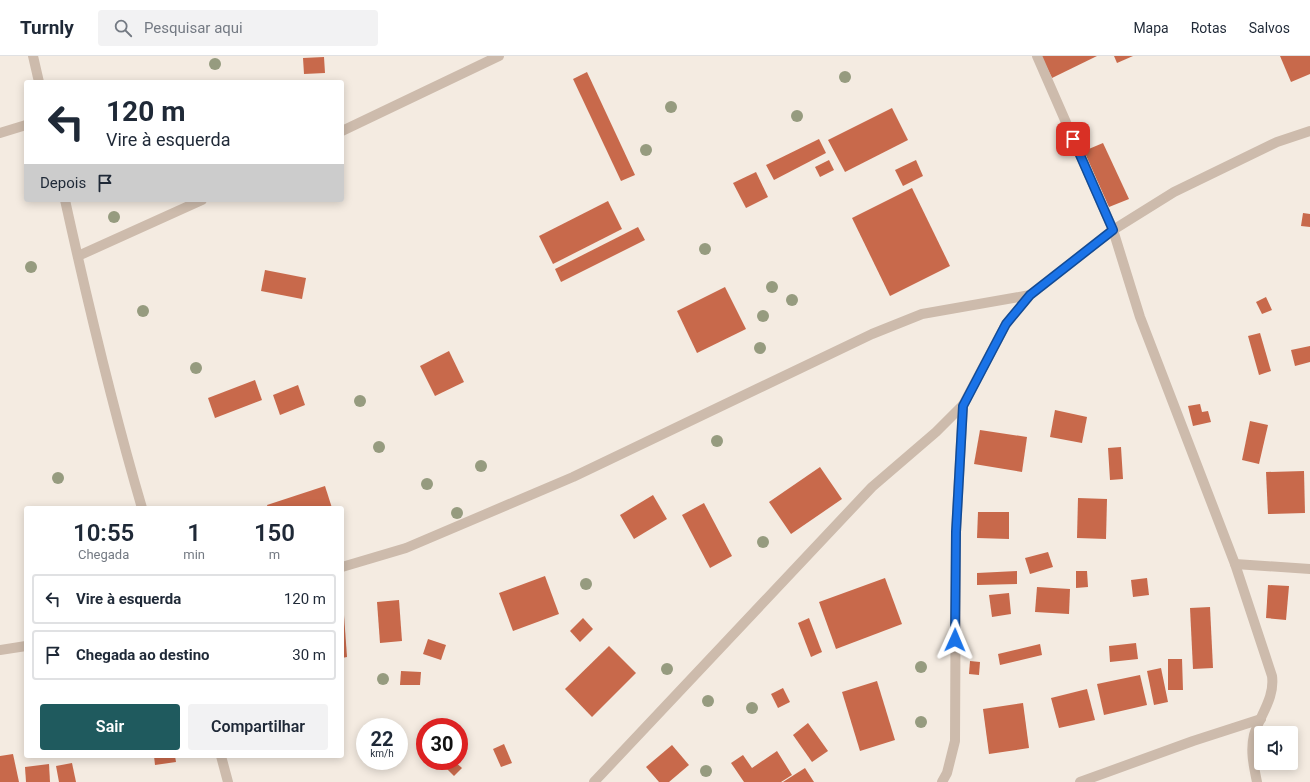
<!DOCTYPE html>
<html lang="pt">
<meta charset="utf-8">
<style>
body{margin:0;font-family:Roboto,sans-serif;background:#f2f2f3;color:#1f2937;height:100vh;display:flex;flex-direction:column;font-size:15px;white-space:nowrap}
*{box-sizing:border-box;margin:0}
p{font-size:13px;color:#747a83}
.icon{flex:none;width:22px;height:22px;fill:none;stroke:currentColor;stroke-width:2;stroke-linecap:round;stroke-linejoin:round}
.map{position:relative;flex:1;overflow:hidden}
.side{position:absolute;left:24px;top:450px;width:320px;height:252px;display:flex;flex-direction:column;background:#fff;border-radius:4px;box-shadow:0 2px 10px #0003}
.side>*{flex:none}
.guide{position:absolute;left:24px;top:24px;width:320px;height:122px;border-radius:4px;box-shadow:0 2px 10px #0003;background:#fff;color:#1f2937;overflow:hidden}
.tools{position:absolute;left:1254px;top:670px;display:grid;gap:8px}
.tools a{display:grid;place-items:center;width:44px;height:44px;border-radius:4px;background:#fff;box-shadow:0 2px 10px #0003;font-size:20px}
.speed{position:absolute;left:356px;top:662px;display:flex;gap:8px;font-size:20px;font-weight:700;text-align:center}
.speed>*{display:grid;place-content:center;width:52px;height:52px;border-radius:50%;background:#fff;box-shadow:0 2px 10px #0003;line-height:1}
.speed small{font-size:10px;font-weight:400}
.speed .limit{border:6px solid #d22;background:#fff;color:#111}
.pin{position:absolute;display:grid;place-items:center;width:34px;height:34px;color:#fff;margin:-17px;border-radius:8px;box-shadow:0 2px 6px #0006}
.me{position:absolute;width:44px;margin:-22px;rotate:1deg;stroke-linejoin:round;filter:drop-shadow(0 0 3px #0008)}
.turn{display:flex;align-items:center;gap:14px;height:84px;padding:0 16px;font-size:18px}
.turn .icon{width:52px;height:52px;stroke-width:2.5}
.turn b{display:block;font-size:28px;line-height:34px}
.then{display:flex;align-items:center;height:38px;padding:0 16px;background:#0003;gap:8px;font-size:15px}
.eta{display:flex;justify-content:space-evenly;align-items:center;height:68px;text-align:center}
.eta b{font-size:24px;font-weight:600;line-height:28px}
.cta{display:flex;gap:8px;margin-top:auto;padding:8px 16px}
.cta a{flex:1;height:46px;border-radius:4px;background:#1f5a5e;color:#fff;font-size:16px;font-weight:600;line-height:46px;text-align:center}
.cta a+a{background:#f2f2f3;color:#1f2937}
ul{padding:0;list-style:none}
li{display:flex;align-items:center;gap:12px;height:50px;margin:0 8px 6px;padding:0 8px;border:2px solid #e0e1e3;border-radius:4px}
li div{flex:1}
li b{display:block;font-size:15px}
li em{font-style:normal}
header{display:flex;align-items:center;gap:24px;box-sizing:border-box;height:56px;padding:0 20px;background:#fff;border-bottom:1px solid #e0e1e3}
header strong{font-size:19px}
nav{display:flex;gap:22px;margin-inline-start:auto;font-size:14px}
.search{width:280px;height:36px;background:#f2f2f3;display:flex;align-items:center;gap:10px;box-sizing:border-box;padding:0 14px;border-radius:4px;color:#747a83;font-size:15px}
.map>svg:first-child{display:block}
.building{fill:#c8694b}
.lines{fill:none;stroke-linecap:round;stroke-linejoin:round}
.street{stroke:#cdbbac;stroke-width:10}
.tree{fill:#969b7f}
.route-casing{stroke:#114b97;stroke-width:10}
.route{stroke:#1a73e8;stroke-width:7}
</style>
<header>
<strong>Turnly</strong>
<div class="search"><svg class="icon" aria-label="search" viewBox="0 0 24 24"><circle cx="10" cy="10" r="6"/><path d="M15 15l6 6"/></svg>Pesquisar aqui</div>
<nav><a>Mapa</a><a>Rotas</a><a>Salvos</a></nav>
</header>
<div class="map">
<svg width="1310" height="726" viewBox="0 0 1310 726">
<rect width="100%" height="100%" fill="#f4ebe1"/>
<g class="building">
<path d="M1041,0h56l-45,22z"/>
<path d="M1114,0h19l-16,7z"/>
<path d="M1280,0h30v18l-19,8z"/>
<path d="M324,1l1,16 -21,1 -1,-16z"/>
<path d="M587,16l48,103 -14,6 -48,-102z"/>
<path d="M892,52l16,32 -63,32 -17,-32z"/>
<path d="M819,83l7,14 -52,27 -8,-15z"/>
<path d="M1103,87l26,56 -20,8 -25,-56z"/>
<path d="M829,104l5,10 -14,7 -5,-10z"/>
<path d="M916,104l7,16 -20,10 -8,-16z"/>
<path d="M756,116l12,25 -22,11 -13,-25z"/>
<path d="M912,132l38,78 -60,30 -38,-78z"/>
<path d="M608,145l14,28 -69,35 -14,-28z"/>
<path d="M1303,157l7,1v13l-9,-1z"/>
<path d="M638,171l7,13 -84,42 -6,-13z"/>
<path d="M265,214l41,8 -4,21 -41,-8z"/>
<path d="M725,231l21,42 -49,24 -20,-42z"/>
<path d="M1266,241l6,13 -10,4 -6,-12z"/>
<path d="M1260,277l11,38 -12,4 -11,-39z"/>
<path d="M1310,290v16l-15,4 -4,-16z"/>
<path d="M449,295l15,31 -29,14 -15,-30z"/>
<path d="M255,324l7,20 -47,18 -7,-20z"/>
<path d="M298,329l7,20 -25,10 -7,-20z"/>
<path d="M1200,348l2,8 6,-1 3,11 -18,4 -5,-20z"/>
<path d="M1055,354l32,7 -5,26 -32,-6z"/>
<path d="M1250,365l18,4 -9,39 -17,-4z"/>
<path d="M980,374l47,7 -5,35 -48,-8z"/>
<path d="M1121,391l2,32 -13,1 -2,-32z"/>
<path d="M820,411l22,32 -51,35 -22,-32z"/>
<path d="M1304,415l1,42 -37,1 -2,-42z"/>
<path d="M325,430l7,22h-64l-1,-3z"/>
<path d="M653,439l14,24 -33,20 -14,-24z"/>
<path d="M1078,442l29,1 -1,40 -29,-1z"/>
<path d="M704,447l28,53 -22,12 -28,-53z"/>
<path d="M978,456h31v27l-32,-1z"/>
<path d="M1048,496l5,15 -23,7 -5,-16z"/>
<path d="M1017,515v13l-40,1v-12z"/>
<path d="M1076,515h11l1,16 -12,1z"/>
<path d="M545,520l14,38 -46,17 -14,-38z"/>
<path d="M885,522l17,46 -66,25 -17,-47z"/>
<path d="M1147,522l2,17 -16,2 -2,-17z"/>
<path d="M1268,529l21,1 -3,34 -20,-2z"/>
<path d="M1037,531l33,2 -1,25 -34,-2z"/>
<path d="M1009,537l2,21 -19,3 -3,-22z"/>
<path d="M399,544l3,41 -22,2 -3,-41z"/>
<path d="M1210,551l3,61 -20,1 -3,-61z"/>
<path d="M342,559h2l3,42 -5,1z"/>
<path d="M583,562l10,11 -13,13 -10,-11z"/>
<path d="M809,562l13,34 -11,5 -13,-34z"/>
<path d="M428,583l18,6 -5,15 -18,-6z"/>
<path d="M1136,587l2,16 -28,3 -1,-16z"/>
<path d="M1040,588l2,11 -42,10 -2,-11z"/>
<path d="M609,590l27,27 -44,44 -27,-28z"/>
<path d="M1168,603h14l1,31h-15z"/>
<path d="M970,605l10,1 -1,13 -10,-1z"/>
<path d="M1161,612l7,34 -14,3 -7,-34z"/>
<path d="M401,615l20,1 -1,13h-20z"/>
<path d="M1140,619l7,30 -43,10 -7,-31z"/>
<path d="M877,625l18,59 -35,11 -18,-59z"/>
<path d="M783,632l7,14 -12,6 -7,-14z"/>
<path d="M1087,633l8,31 -36,8 -8,-30z"/>
<path d="M1023,647l6,45 -40,6 -6,-45z"/>
<path d="M808,667l20,28 -16,11 -19,-27z"/>
<path d="M504,688l8,19 -11,4 -8,-18z"/>
<path d="M672,689l17,20 -20,17h-10l-13,-15z"/>
<path d="M777,695l15,24 -11,7h-37l-13,-19 12,-8 9,13z"/>
<path d="M13,698l6,28h-19v-26z"/>
<path d="M154,700h21l1,6 -21,3z"/>
<path d="M454,705l8,7 -8,8 -7,-7z"/>
<path d="M72,707l4,19h-17l-3,-16z"/>
<path d="M49,708l1,18h-24l-1,-15z"/>
<path d="M805,712l9,14h-31z"/>
</g>
<g class="lines">
<g class="street">
<path d="M33,0l6,26"/>
<path d="M1037,0l76,174 27,87 95,247 37,112c3,22 -12,39 -18,59 -4,16 0,32 3,47"/>
<path d="M342,75l157,-75"/>
<path d="M0,77l26,-8"/>
<path d="M65,144c23,104 47,206 77,308"/>
<path d="M78,200l124,-56"/>
<path d="M1235,508l75,5"/>
<path d="M342,511l64,-19 167,-71 299,-143 50,-20 108,-19"/>
<path d="M0,594l26,-4"/>
<path d="M221,700l7,26"/>
<path d="M594,726l278,-295 64,-55 27,-27 43,-81 24,-29 83,-65 61,-38 103,-50 33,-11"/>
<path d="M942,726l5,-9 8,-32 1,-209 7,-127"/>
<path d="M1080,726l113,-41 68,-22"/>
</g>
</g>
<g class="tree">
<circle cx="215" cy="8" r="6"/>
<circle cx="845" cy="21" r="6"/>
<circle cx="671" cy="51" r="6"/>
<circle cx="797" cy="60" r="6"/>
<circle cx="646" cy="94" r="6"/>
<circle cx="114" cy="161" r="6"/>
<circle cx="705" cy="193" r="6"/>
<circle cx="31" cy="211" r="6"/>
<circle cx="772" cy="231" r="6"/>
<circle cx="792" cy="244" r="6"/>
<circle cx="143" cy="255" r="6"/>
<circle cx="763" cy="260" r="6"/>
<circle cx="760" cy="292" r="6"/>
<circle cx="196" cy="312" r="6"/>
<circle cx="360" cy="345" r="6"/>
<circle cx="717" cy="385" r="6"/>
<circle cx="379" cy="391" r="6"/>
<circle cx="481" cy="410" r="6"/>
<circle cx="58" cy="422" r="6"/>
<circle cx="427" cy="428" r="6"/>
<circle cx="457" cy="457" r="6"/>
<circle cx="763" cy="486" r="6"/>
<circle cx="586" cy="528" r="6"/>
<circle cx="921" cy="611" r="6"/>
<circle cx="667" cy="613" r="6"/>
<circle cx="383" cy="623" r="6"/>
<circle cx="708" cy="645" r="6"/>
<circle cx="752" cy="652" r="6"/>
<circle cx="921" cy="666" r="6"/>
<circle cx="706" cy="715" r="6"/>
</g>
<g class="lines">
<defs>
<path id="route" d="M955,584l1,-108 7,-126 43,-82 24,-29 83,-65 -40,-91"/>
</defs>
<use href="#route" class="route-casing"/>
<use href="#route" class="route"/>
</g>
</svg>
<div class="tools">
<a><svg class="icon" aria-label="sound" viewBox="0 0 24 24"><path d="M4 9h4l5-4v14l-5-4H4zM17 9q2 3 0 6"/></svg></a>
</div>
<div class="speed"><div>22<small>km/h</small></div><div class="limit">30</div></div>
<div class="pin" style="left:1073px;top:83px;background:#d93025"><svg class="icon" aria-label="arrive" viewBox="0 0 24 24"><path d="M6 21V4h12l-3 4 3 4H6"/></svg></div>
<svg class="me" style="left:955px;top:584px" viewBox="-20 -20 40 40"><path d="M0-17L14 15 0 8-14 15z" fill="#1a73e8" stroke="#fff" stroke-width="4"/></svg>
<div class="guide">
<div class="turn"><svg class="icon" aria-label="left" viewBox="0 0 24 24"><path d="M17 20v-9H6M10 6l-5 5 5 5"/></svg><div><b>120 m</b>Vire à esquerda</div></div>
<div class="then">Depois<svg class="icon" aria-label="arrive" viewBox="0 0 24 24"><path d="M6 21V4h12l-3 4 3 4H6"/></svg></div>
</div>
<section class="side">
<div class="eta">
<div><b>10:55</b><p>Chegada</p></div>
<div><b>1</b><p>min</p></div>
<div><b>150</b><p>m</p></div>
</div>
<ul>
<li><svg class="icon" aria-label="left" viewBox="0 0 24 24"><path d="M17 20v-9H6M10 6l-5 5 5 5"/></svg><div><b>Vire à esquerda</b></div><em>120 m</em></li>
<li><svg class="icon" aria-label="arrive" viewBox="0 0 24 24"><path d="M6 21V4h12l-3 4 3 4H6"/></svg><div><b>Chegada ao destino</b></div><em>30 m</em></li>
</ul>
<div class="cta"><a>Sair</a><a>Compartilhar</a></div>
</section>
</div>
